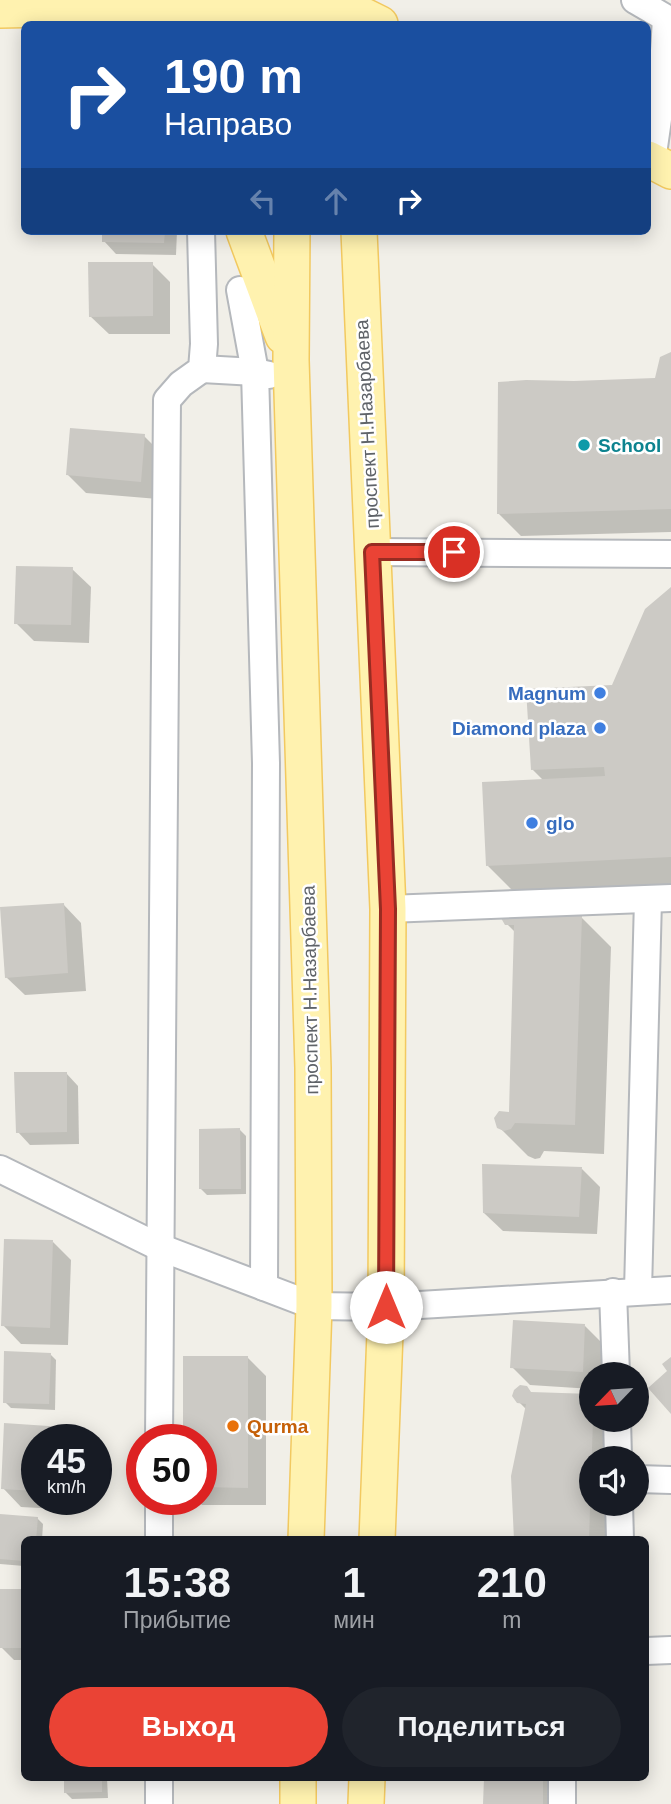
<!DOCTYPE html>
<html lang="ru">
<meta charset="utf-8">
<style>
body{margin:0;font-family:Arial,sans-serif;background:#20242c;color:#f1f3f6;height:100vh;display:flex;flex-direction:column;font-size:26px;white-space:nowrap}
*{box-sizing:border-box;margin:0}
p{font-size:23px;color:#9ea1a6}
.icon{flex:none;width:38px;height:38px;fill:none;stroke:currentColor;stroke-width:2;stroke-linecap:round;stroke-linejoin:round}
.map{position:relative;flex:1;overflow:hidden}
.panel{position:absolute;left:21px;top:1536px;width:628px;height:245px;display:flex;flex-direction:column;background:#171b24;border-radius:10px;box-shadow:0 4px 18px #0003}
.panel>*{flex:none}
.banner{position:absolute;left:21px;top:21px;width:630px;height:214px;border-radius:10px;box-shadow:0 4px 18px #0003;background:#1a4fa0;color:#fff;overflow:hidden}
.needle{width:46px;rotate:245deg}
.buttons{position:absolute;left:579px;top:1362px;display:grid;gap:14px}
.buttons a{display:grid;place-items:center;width:70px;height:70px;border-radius:50%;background:#171b24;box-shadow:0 4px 18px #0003;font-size:35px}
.speed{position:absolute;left:21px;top:1424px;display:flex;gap:14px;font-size:35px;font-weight:700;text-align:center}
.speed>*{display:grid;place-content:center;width:91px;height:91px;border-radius:50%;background:#171b24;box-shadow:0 4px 18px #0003;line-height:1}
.speed small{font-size:18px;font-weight:400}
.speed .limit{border:10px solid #d22;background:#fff;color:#111}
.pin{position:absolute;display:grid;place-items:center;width:60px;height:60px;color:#fff;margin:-30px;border:4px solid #fff;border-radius:50%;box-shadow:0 2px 7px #0007}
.me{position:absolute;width:77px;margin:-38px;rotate:0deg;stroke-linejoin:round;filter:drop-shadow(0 0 5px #0008)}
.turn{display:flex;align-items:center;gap:24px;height:147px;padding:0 28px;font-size:32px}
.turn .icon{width:91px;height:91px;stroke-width:2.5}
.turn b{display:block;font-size:49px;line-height:60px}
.lanes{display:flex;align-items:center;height:66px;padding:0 28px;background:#0003;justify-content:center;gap:35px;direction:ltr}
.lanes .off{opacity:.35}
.eta{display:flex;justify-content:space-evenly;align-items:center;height:119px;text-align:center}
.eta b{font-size:42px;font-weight:600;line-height:49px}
.button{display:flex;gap:14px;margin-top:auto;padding:14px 28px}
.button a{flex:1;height:80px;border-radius:42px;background:#ea4335;color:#fff;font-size:28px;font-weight:600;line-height:80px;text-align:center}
.button a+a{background:#20242c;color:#f1f3f6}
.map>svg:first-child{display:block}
.shadow{fill:#0003}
.building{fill:#cccac5}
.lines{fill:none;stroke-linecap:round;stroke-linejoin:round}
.minor-casing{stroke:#b5b8bc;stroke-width:30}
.major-casing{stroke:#f2c960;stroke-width:38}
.minor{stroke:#fff;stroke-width:26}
.major{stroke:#fff2af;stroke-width:35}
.route-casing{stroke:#982c22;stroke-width:18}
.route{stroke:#ea4335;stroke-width:12}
.culture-dot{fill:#0f9aa8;stroke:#fff;stroke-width:2.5}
.shop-dot{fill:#3f7fe0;stroke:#fff;stroke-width:2.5}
.food-dot{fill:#e8710a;stroke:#fff;stroke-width:2.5}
.labels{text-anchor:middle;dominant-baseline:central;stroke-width:5;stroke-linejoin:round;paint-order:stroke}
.street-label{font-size:19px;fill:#5f6368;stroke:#fff}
.culture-label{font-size:19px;font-weight:bold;fill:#0d838f;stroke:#fff;text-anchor:start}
.shop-label{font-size:19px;font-weight:bold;fill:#366cbe;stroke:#fff;text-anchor:end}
.food-label{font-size:19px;font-weight:bold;fill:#c56008;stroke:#fff;text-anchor:start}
</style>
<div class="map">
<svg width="671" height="1804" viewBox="0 0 671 1804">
<rect width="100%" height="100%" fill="#f1efe8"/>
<g class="shadow">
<path d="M104,231h73l-1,24 -60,-1 -12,-13z"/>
<path d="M152,264l18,18v52h-61l-19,-18z"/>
<path d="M671,355v177l-150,4 -23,-23 76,-130 82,-3z"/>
<path d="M144,436l18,18 -4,45 -72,-6 -19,-19z"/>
<path d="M72,569l19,18 -2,56 -55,-2 -18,-18z"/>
<path d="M671,589v298l-154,8 -29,-29 56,-85 -12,-12 81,-83z"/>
<path d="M63,904l18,19 5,68 -61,4 -19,-18z"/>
<path d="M582,918l29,29 -7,207 -60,-3 -4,7 -5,1 -7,-3 -29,-29 11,-14 6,-180 -9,-9z"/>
<path d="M66,1073l12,13 1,58 -49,1 -12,-13z"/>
<path d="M240,1130l6,6v58l-39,1 -6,-6z"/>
<path d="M582,1169l18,18 -3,47 -94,-3 -19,-18z"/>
<path d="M53,1242l18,18 -3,85 -47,-1 -18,-19z"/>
<path d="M585,1326l18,18 -2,30h-9v15l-62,-4 -18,-18z"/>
<path d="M50,1354l6,6 -1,50 -44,-2 -6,-6z"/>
<path d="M185,1357l63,1 18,18v129h-64l-5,-5h4v-60h-17z"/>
<path d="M532,1393l60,26h25l5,39h-30v45h28l-1,37h-103l10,-131 -7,-7z"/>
<path d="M6,1425l56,3 12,12h-37v60h41l-1,10 -56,-3 -18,-19z"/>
<path d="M0,1516l37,2 6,6 -1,16h-18v26l-24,-2z"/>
<path d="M1,1591h23v69h-10l-12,-12z"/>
<path d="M66,1778h41l1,20 -36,1 -6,-6z"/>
<path d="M486,1778h86v26h-87z"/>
</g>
<g class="building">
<path d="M102,231h63l-1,12 -62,-1z"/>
<path d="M88,262h65v54l-64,1z"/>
<path d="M671,352v157l-174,5 1,-132 28,-2 48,1 81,-3 5,-21z"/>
<path d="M70,428l75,6 -4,48 -75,-7z"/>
<path d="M16,566l57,1 -2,58 -57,-1z"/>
<path d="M671,587v270l-185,9 -4,-84 123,-6 -1,-9 -73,3 -5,-81 86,-4 33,-76z"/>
<path d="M64,903l4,70 -63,5 -5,-71z"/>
<path d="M502,912l80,4 -7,209 -60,-2 -4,6 -7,2 -7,-3 -3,-10 5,-7 10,1 5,-187h-9l-4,-7z"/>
<path d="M14,1072h53v60l-51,1z"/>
<path d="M240,1128l1,61h-42v-60z"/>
<path d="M482,1164l100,3 -3,50 -96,-4z"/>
<path d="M4,1239l49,1 -3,88 -49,-2z"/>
<path d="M513,1320l72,4 -2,48 -73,-4z"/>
<path d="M4,1351l47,2 -2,51 -46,-1z"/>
<path d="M183,1356h65v132l-47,-1v-47h-18z"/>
<path d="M671,1357v57l-23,-26 19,-17 -5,-7z"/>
<path d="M520,1385l7,1 4,6 61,2v25h1l-4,121h-75l-3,-64 15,-72 -9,-1 -5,-7 2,-6z"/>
<path d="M4,1423l59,4 -1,13h-25v51l-36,-2z"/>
<path d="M0,1514l38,3 -2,23h-12v21l-24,-2z"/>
<rect x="0" y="1589" width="24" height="59"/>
<path d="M64,1778h38v14l-38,1z"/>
<path d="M484,1778h59v26h-60z"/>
</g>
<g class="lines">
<defs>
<g id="minor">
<path d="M635,0l36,21"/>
<path d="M652,161l9,-63 5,-79"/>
<path d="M240,290l15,82 11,391 -2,524"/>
<path d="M202,369l53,3 14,3"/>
<path d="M372,552l299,2"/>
<path d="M388,909l283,-11"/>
<path d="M0,1169l159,78 155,59 72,1 285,-17"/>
<path d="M638,1291l10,-392"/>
<path d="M613,1292l3,82"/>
<path d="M617,1419l1,39"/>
<path d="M159,1440l8,-1040 14,-16 21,-15 2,-25 -3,-113"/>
<path d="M637,1479l34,1"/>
<path d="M159,1500v40"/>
<path d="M619,1503l1,37"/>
<path d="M646,1651l25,-1"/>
<path d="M159,1778v26"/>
<path d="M562,1804v-26"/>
</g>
<g id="major">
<path d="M0,10l293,-6 65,9 22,11"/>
<path d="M648,159l23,12"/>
<path d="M244,231l39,105"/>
<path d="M292,231l-1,129 22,708 1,238 -8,234"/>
<path d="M359,231l29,678 -2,398 -9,233"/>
<path d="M298,1804v-26"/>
<path d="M366,1804l1,-26"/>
</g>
</defs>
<use href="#minor" class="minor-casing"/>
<use href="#major" class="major-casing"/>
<use href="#minor" class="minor"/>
<use href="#major" class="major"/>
</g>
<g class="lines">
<defs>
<path id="route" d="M386,1307l2,-398 -16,-357h82"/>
</defs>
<use href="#route" class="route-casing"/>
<use href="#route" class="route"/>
</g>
<circle class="culture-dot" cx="584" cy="445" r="7"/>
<g class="shop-dot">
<circle cx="600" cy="693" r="7"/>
<circle cx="600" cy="728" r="7"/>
<circle cx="532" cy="823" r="7"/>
</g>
<circle class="food-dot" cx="233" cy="1426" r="7"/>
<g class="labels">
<g class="street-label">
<text transform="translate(367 424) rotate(-93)">проспект Н.Назарбаева</text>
<text transform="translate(310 990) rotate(-91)">проспект Н.Назарбаева</text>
</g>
<g class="culture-label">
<text x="598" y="445">School</text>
</g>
<g class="shop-label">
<text x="586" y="693">Magnum</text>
<text x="586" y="728">Diamond plaza</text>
<text x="546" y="823" text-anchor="start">glo</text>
</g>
<g class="food-label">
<text x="247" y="1426">Qurma</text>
</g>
</g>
</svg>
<div class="buttons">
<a><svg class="needle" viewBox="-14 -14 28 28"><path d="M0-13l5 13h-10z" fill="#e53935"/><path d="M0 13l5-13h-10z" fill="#9ea1a6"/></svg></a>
<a><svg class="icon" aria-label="sound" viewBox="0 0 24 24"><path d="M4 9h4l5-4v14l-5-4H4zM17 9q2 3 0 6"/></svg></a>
</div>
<div class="speed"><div>45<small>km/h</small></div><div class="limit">50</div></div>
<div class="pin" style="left:454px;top:552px;background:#d93025"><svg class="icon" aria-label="arrive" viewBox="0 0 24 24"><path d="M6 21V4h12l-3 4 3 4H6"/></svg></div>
<svg class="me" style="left:386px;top:1307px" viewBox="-20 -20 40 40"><circle r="19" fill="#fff"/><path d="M0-13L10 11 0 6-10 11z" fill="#ea4335"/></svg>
<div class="banner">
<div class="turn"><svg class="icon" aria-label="right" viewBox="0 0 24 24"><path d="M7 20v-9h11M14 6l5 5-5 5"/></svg><div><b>190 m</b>Направо</div></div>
<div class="lanes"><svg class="icon off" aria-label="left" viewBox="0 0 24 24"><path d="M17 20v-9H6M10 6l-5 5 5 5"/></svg><svg class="icon off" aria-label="ahead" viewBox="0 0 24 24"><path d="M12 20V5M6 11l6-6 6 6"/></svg><svg class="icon" aria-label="right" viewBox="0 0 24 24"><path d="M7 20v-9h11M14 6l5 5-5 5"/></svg></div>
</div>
<section class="panel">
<div class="eta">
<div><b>15:38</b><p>Прибытие</p></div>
<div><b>1</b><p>мин</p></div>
<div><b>210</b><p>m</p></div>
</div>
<div class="button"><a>Выход</a><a>Поделиться</a></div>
</section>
</div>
